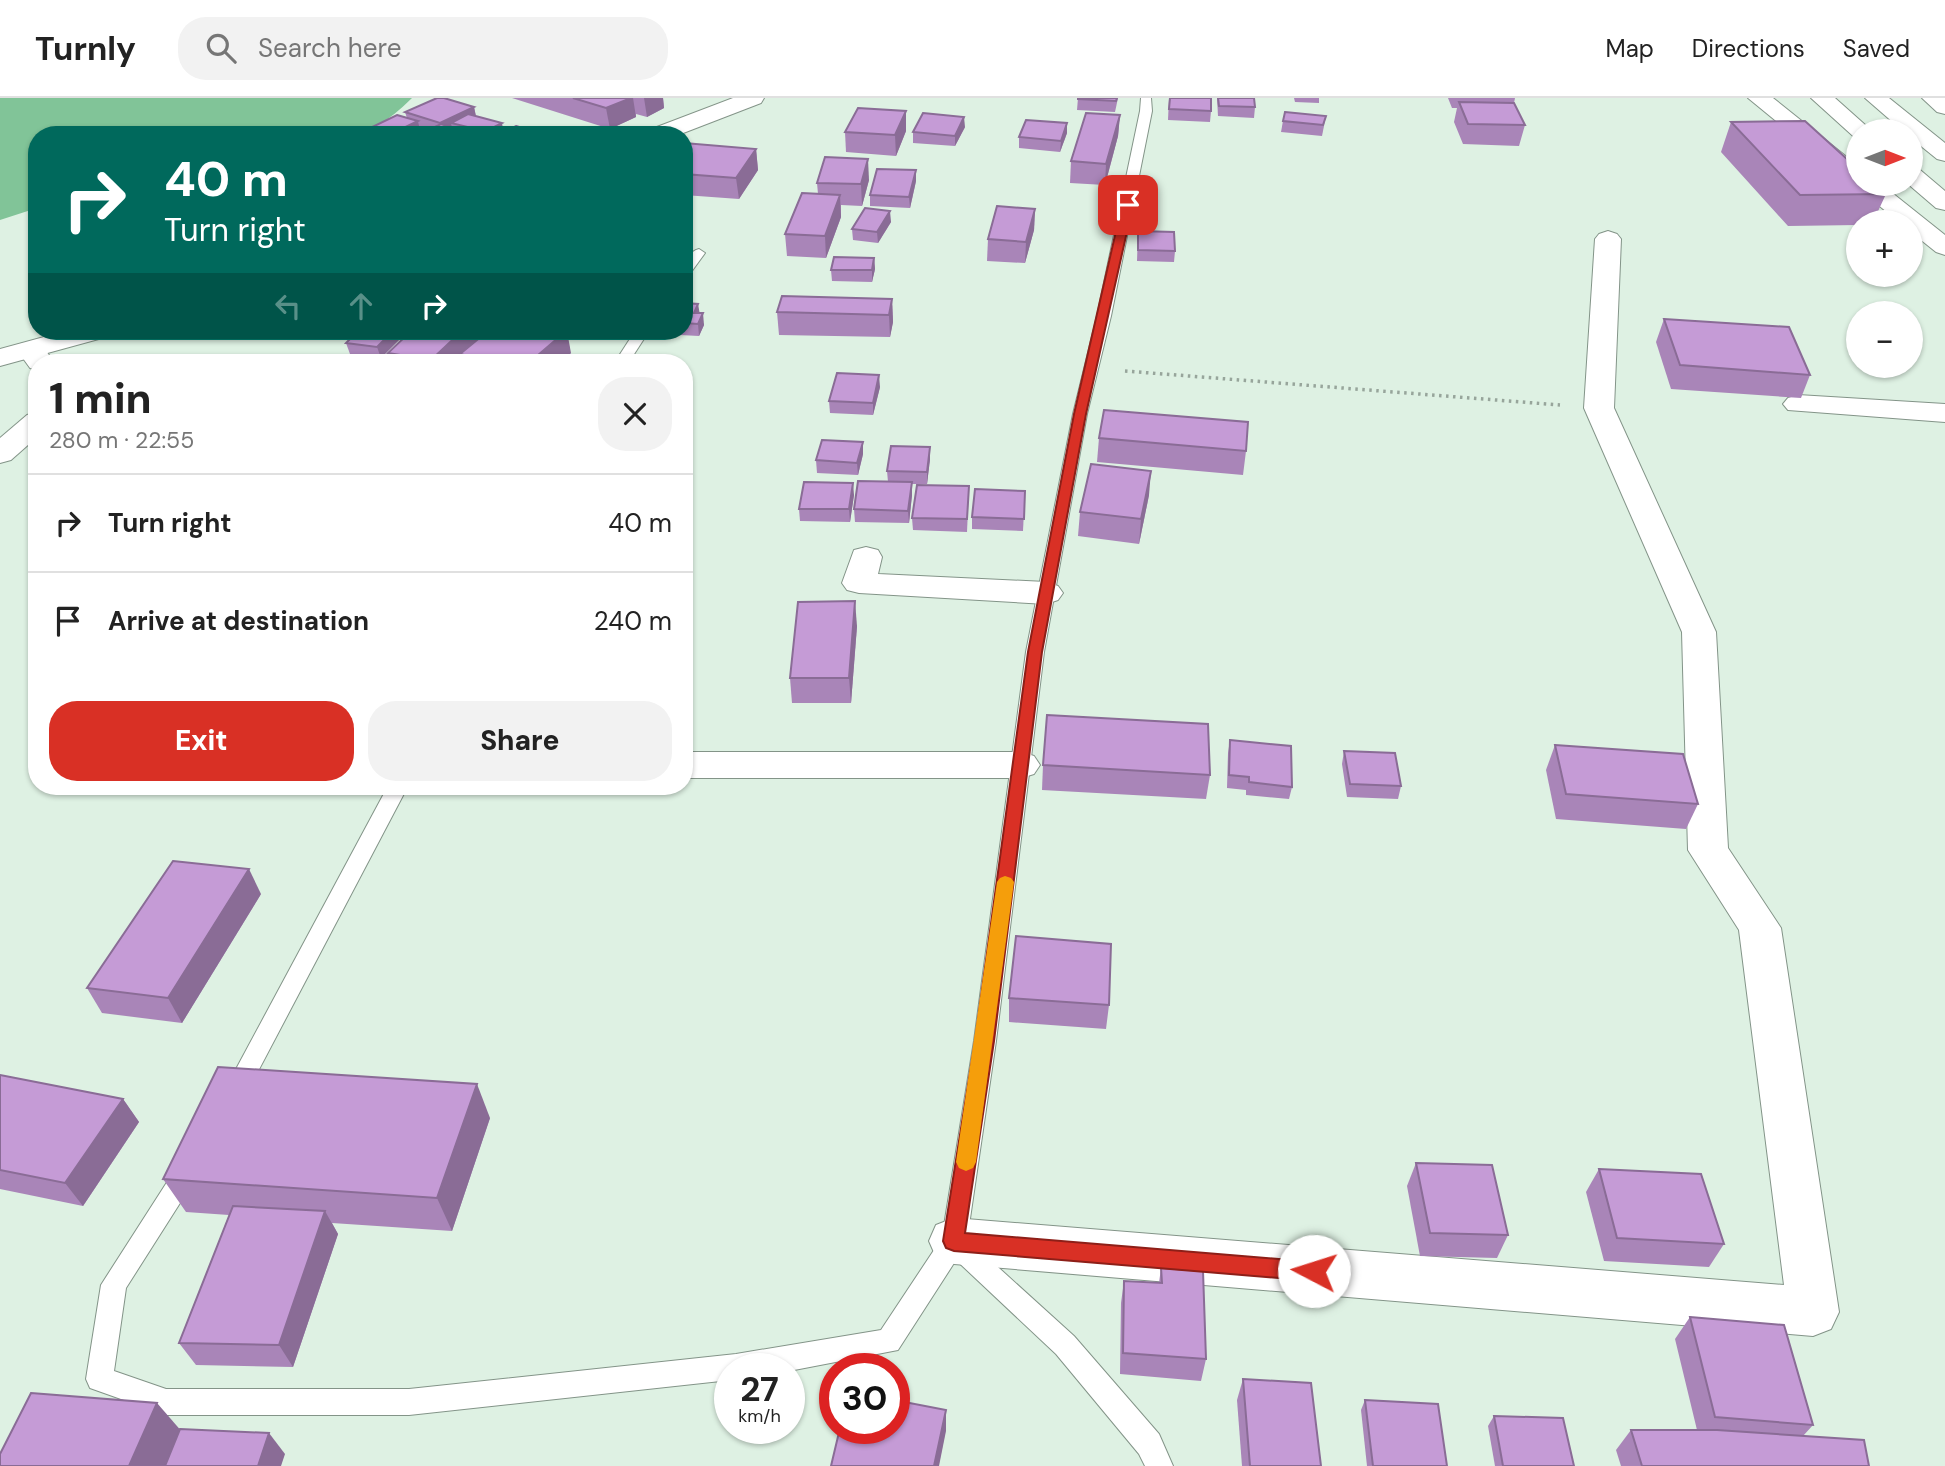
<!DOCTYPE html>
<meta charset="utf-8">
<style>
body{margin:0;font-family:"DM Sans",sans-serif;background:#f2f2f2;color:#222;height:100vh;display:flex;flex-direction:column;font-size:26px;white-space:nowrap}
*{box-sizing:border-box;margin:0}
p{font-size:23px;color:#767676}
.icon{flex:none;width:38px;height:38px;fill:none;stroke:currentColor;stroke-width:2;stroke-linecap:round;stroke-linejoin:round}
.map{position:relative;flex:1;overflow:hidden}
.details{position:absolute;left:28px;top:256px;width:665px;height:441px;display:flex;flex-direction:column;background:#fff;border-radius:28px;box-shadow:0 2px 5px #0004}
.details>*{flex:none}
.banner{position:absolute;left:28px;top:28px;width:665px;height:214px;border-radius:28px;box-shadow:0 2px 5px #0004;background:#00695c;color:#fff;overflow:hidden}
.needle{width:46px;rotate:90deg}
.buttons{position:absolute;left:1846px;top:21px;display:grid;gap:14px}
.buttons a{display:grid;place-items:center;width:77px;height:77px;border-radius:50%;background:#fff;box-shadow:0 2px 5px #0004;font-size:35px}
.speed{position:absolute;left:714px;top:1255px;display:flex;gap:14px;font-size:35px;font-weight:700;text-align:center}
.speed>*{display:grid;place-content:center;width:91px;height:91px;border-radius:50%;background:#fff;box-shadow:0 2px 5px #0004;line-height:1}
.speed small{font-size:18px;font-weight:400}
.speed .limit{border:10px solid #d22;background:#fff;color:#111}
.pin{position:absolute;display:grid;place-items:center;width:60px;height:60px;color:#fff;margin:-30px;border-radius:14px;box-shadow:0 4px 10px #0006}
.me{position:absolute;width:77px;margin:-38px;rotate:275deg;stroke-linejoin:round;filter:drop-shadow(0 0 5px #0008)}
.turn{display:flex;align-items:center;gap:24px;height:147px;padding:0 21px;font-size:32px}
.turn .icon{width:91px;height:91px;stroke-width:2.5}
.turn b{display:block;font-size:49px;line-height:60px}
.lanes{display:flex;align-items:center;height:66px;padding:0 21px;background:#0003;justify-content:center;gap:35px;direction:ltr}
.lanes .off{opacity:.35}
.round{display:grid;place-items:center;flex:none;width:74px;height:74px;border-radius:28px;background:#f2f2f2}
.overview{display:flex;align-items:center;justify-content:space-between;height:119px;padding:0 21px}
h1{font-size:42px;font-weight:800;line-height:52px}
.cta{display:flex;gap:14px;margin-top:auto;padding:14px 21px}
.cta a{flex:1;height:80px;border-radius:28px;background:#d93025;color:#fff;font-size:28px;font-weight:800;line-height:80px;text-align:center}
.cta a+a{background:#f2f2f2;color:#222}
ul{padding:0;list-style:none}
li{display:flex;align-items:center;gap:21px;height:98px;padding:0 21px;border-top:2px solid #e0e0e0}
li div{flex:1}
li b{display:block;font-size:26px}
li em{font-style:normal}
header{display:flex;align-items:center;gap:42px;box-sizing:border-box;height:98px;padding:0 35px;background:#fff;border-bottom:2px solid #e0e0e0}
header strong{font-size:33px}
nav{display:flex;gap:38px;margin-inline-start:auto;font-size:24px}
.search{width:490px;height:63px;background:#f2f2f2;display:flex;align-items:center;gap:18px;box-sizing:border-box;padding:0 24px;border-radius:28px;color:#767676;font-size:26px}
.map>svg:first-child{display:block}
.water{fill:#81c498}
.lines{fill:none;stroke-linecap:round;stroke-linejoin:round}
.service-casing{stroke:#839488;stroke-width:2}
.minor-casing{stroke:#839488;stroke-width:2}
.tertiary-casing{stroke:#839488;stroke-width:2}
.secondary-casing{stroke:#839488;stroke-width:2}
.trunk-casing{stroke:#839488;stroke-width:2}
.path{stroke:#97a59b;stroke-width:3.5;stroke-dasharray:2.5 4.5;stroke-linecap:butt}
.service{fill:#fff;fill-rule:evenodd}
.minor{fill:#fff;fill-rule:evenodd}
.tertiary{fill:#fff;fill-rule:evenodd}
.secondary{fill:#fff;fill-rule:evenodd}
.trunk{fill:#fff;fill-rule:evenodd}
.wall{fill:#a985b8}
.shaded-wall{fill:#8a6c96}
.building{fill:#c59bd6;stroke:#8a6c96;stroke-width:2}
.route{fill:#d93025;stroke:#8d1f18;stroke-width:2}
.slow{fill:#f59e0b}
</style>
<header>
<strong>Turnly</strong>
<div class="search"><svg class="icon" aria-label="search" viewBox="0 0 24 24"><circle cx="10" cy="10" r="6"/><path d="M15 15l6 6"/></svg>Search here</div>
<nav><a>Map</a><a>Directions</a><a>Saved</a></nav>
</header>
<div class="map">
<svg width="1945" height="1368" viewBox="0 0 1945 1368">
<rect width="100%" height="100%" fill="#def1e3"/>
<path class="water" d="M0,0h412c-28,27 -32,27 -70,37h-305v73l-37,12z"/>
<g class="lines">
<defs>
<g id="service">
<path d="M1141,0h10l1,13 -41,205 -24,98 -43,238 -48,389 -29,198 107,97 85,98 14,32h-28l-6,-12 -83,-100 -100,-94 -58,90 -109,21v-3h-59v12l-321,35h-243l-76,-27 -4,-9 15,-94 77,-120 8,-3 8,3 4,8 -4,8 -68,107 -12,83 52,18h243l327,-35 145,-24 61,-92 32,-197 52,-389 47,-238 24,-98 43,-205z"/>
<path d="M699,151l6,4 -16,22 -5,1c0,-11 3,-24 15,-27z"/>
<path d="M635,233h14l-20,31h-14z"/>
<path d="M388,688h20l-164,312 -8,3 -8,-3 -4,-7 4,-7z"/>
</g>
<g id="minor">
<path d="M1608,133l9,3 4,5 -7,169 102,224 12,216 53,80 58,384 -8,17 -18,7 -859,-72 -18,-7 -7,-16 7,-16 18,-7 830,67 -45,-355 -51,-80 -6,-218 -98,-224 11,-169 4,-5z"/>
<path d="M31,244l10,2 13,18h-17v8l-7,-2 -13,-18 4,-6z"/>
<path d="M1798,297l147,9v18l-157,-12 -5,-6 5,-6z"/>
<path d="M37,314v25l-26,23 -11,3v-25l27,-23z"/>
<path d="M866,449l12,3 4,7 -4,17 168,8 12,4 5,7 -5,7 -12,4 -187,-11 -12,-3 -5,-7 12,-33z"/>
<path d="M684,654h337l13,4 6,9 -6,9 -13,4h-337z"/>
</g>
<g id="tertiary">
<path d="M1748,0h25l85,68v18h23l64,51v20l-9,-3 -25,-20v-10h-12z"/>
<path d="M1922,0h23v16l-8,-2z"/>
</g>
<g id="secondary">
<path d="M733,0h31l-3,5 -83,32h-32l3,-5z"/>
<path d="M66,233h44l-4,6 -106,29v-17z"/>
</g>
<g id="trunk">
<path d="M1811,0h24l37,33h-14v6l-5,-1z"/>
<path d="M1865,0h24l56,45v18l-8,-2 -26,-21v-7h-8z"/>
<path d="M1911,69l8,2 26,22v19l-9,-2 -28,-24h3z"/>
</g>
</defs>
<use href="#service" class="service-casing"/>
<use href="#minor" class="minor-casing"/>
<use href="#tertiary" class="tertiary-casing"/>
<use href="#secondary" class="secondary-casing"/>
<use href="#trunk" class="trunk-casing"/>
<path class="path" d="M1125,273l435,34"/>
<use href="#service" class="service"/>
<use href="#minor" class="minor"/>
<use href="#tertiary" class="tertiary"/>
<use href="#secondary" class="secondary"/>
<use href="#trunk" class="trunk"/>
</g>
<g class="wall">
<path d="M512,0h151l1,10 -17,9 -11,-3v3l-26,12z"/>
<path d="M1078,0h40l-3,14 -38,-2z"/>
<path d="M1169,0l42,13 -1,11 -42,-2z"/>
<path d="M1217,0h37l1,9 -1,11 -36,-2z"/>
<path d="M1294,0h25v5l-24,-1z"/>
<path d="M1448,0h67l-1,5 11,22 -6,21 -56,-2 -9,-22 3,-14h-5z"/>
<path d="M474,9l2,9 28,16 41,3h-127l12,-6 -11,-3 1,5 -7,4h-44l-1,-6 39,-11 -2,-6z"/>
<path d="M906,13v20l-10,25 -50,-4 -1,-20z"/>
<path d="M1120,17l-2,21 -13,49 -35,-2 1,-22z"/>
<path d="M1326,18l-4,20 -41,-4 2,-11z"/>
<path d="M1731,24l155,72 -13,28h-15v3l-70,1 -67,-74z"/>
<path d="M965,29l-10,19 -42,-3v-11z"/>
<path d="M1067,35l-7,19 -41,-4v-11z"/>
<path d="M684,45l72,6 2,21 -19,29 -55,-4z"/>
<path d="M869,82l-7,26 -21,-1v12l-15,41 -39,-2 -2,-22 33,-40 -1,-11z"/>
<path d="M916,83l-6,27 -40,-2v-11z"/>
<path d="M1035,111l-1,21 -9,33 -38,-2 1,-22z"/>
<path d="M891,124l-13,21 -25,-3 -1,-11z"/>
<path d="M1138,133l37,20 -1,11 -37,-1z"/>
<path d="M874,160l1,11 -3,13 -40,-1 -1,-11z"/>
<path d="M892,201l1,23 -3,15 -111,-2 -2,-23z"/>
<path d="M684,205l15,10 5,12 -5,11 -38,-2 -1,-3h24z"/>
<path d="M1664,221l146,56 -9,23 -130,-9 -15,-47z"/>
<path d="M358,233h50l-27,27 -31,-4 -4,-11z"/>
<path d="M411,233h66l2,7 92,15 -10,9h-99l-1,-2 -2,2h-69l-2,-9z"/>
<path d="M880,289l-7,28 -43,-2 -1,-12z"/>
<path d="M1099,340l147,13 -3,24 -146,-13z"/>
<path d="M930,349v12l-3,25h-15v11l-3,28 -54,-1 -1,-13 34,-27 -1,-11z"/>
<path d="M863,356l-5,21 -41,-2 -1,-13z"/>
<path d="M969,388l-2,46 -54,-2 -1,-12z"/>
<path d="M1025,393l-2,40 -51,-2v-12z"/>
<path d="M854,397l-4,27 -50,-1 -1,-12z"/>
<path d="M1149,397l-10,49 -61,-8 2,-24z"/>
<path d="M857,528l-6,77h-59l-2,-25z"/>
<path d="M1230,642l62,47 -3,12 -43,-4v-5l-19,-2 1,-35z"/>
<path d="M1555,647l143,59 -12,25 -130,-10 -10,-49z"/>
<path d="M1344,653l57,35 -3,13 -51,-2 -5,-33z"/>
<path d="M1043,667l167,10 -4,24 -164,-9z"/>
<path d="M261,796l-79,129 -80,-10 -15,-25z"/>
<path d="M1009,900l100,7 -3,24 -97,-7z"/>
<path d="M0,977l123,24 16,23 -56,84 -83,-17z"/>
<path d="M490,1020l-38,113 -120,-8 6,11 -45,133 -97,-2 -17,-22 50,-128 -43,-3 -23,-33z"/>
<path d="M1416,1065l92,72 -11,23 -77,-2 -13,-70z"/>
<path d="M1599,1071l125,75 -15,23 -105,-6 -18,-69z"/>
<path d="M1161,1170l45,91 -5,22 -81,-7 1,-71 3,-22 35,2z"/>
<path d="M1690,1219l123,108 -10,11 66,30h-248l-5,-16 15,-20h66l-22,-91z"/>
<path d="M1243,1281l78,87h-79l-5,-66z"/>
<path d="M1365,1302l82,66h-80l-6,-56z"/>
<path d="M1494,1318l80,50h-79l-7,-40z"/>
</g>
<g class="shaded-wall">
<path d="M631,0h2l3,19 -26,12 -4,-21z"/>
<path d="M644,0h19l1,10 -17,9z"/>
<path d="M474,9l2,10 -25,6 1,5 -10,5 -2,-10z"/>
<path d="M906,13v20l-10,25 -1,-21z"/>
<path d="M1120,17l-2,21 -13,49 1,-21z"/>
<path d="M964,19l1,10 -10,19v-10z"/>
<path d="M418,23l2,10 -7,4h-24z"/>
<path d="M502,25l2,12h-12l4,-9z"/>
<path d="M1067,25v10l-7,19 1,-11z"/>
<path d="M756,51l2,21 -19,29 -3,-21z"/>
<path d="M868,61l1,21 -7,26 -1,-22z"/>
<path d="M916,72v11l-6,27 -1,-11z"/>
<path d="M840,97l1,22 -15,41 -1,-22z"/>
<path d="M1035,111l-1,21 -9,33 1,-21z"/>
<path d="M890,113l1,11 -13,21 -1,-11z"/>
<path d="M874,160l1,11 -3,13v-12z"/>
<path d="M892,201l1,23 -3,15 -1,-22z"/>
<path d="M698,206l2,11 -6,-2z"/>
<path d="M703,215l1,12 -5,11 -1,-12z"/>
<path d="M393,233h15l-27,27 -4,-11z"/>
<path d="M462,233h15l3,10 -20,13 1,6 -2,2h-27l-1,-2z"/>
<path d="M566,233h1l4,22 -10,9h-31z"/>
<path d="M879,277l1,12 -7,28v-12z"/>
<path d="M863,344v12l-5,21 -1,-12z"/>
<path d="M930,349v12l-3,25v-12z"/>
<path d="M1151,373l-2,24 -10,49 2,-25z"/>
<path d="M912,384v13l-3,28 -1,-12z"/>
<path d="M853,385l1,12 -4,27 -1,-13z"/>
<path d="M855,503l2,25 -6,77 -2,-25z"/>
<path d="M249,771l12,25 -79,129 -14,-25z"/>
<path d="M477,986l13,34 -38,113 -15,-33z"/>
<path d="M123,1001l16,23 -56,84 -18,-23z"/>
<path d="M325,1113l13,23 -45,133 -14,-22z"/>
<path d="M157,1305l26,30 -15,33h-39z"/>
<path d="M946,1312v21l-7,35h-5z"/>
<path d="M269,1335l16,21 -4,12h-23z"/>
</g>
<g class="building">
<path d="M437,0h7l30,9 -34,16 -35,-11z"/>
<path d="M573,0h58l-25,10z"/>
<path d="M1078,0h39l-1,3 -38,-2z"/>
<path d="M1170,0h41v13l-42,-2z"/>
<path d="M1218,0h36l1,9 -36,-1z"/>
<path d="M1459,4l55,1 11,22 -57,-1z"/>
<path d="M858,10l48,3 -11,24 -50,-3z"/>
<path d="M1285,14l41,4 -3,9 -40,-4z"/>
<path d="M923,15l41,4 -9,19 -42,-4z"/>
<path d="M1086,15l34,2 -14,49 -35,-3z"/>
<path d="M468,16l34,9 -6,3 6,2 -10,5 -41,-10z"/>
<path d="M397,17l21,6 -29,14 -21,-6z"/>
<path d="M1026,22l41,3 -6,18 -42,-4z"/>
<path d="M1805,23l53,48v15h17l11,10 -86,1 -69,-73z"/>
<path d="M441,26l34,11h-57z"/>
<path d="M516,28l29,9h-46z"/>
<path d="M684,45l72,6 -20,29 -52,-4z"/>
<path d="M825,59l43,2 -7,25 -44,-1z"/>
<path d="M877,71l39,1 -7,27 -39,-2z"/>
<path d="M802,95l38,2 -15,41 -40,-2z"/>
<path d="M997,108l38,3 -9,33 -38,-3z"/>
<path d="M865,110l25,3 -13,21 -25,-3z"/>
<path d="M1138,133l36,1 1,19 -37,-1z"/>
<path d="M834,159l40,1 -2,12h-41z"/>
<path d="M782,198l110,3 -3,16 -112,-3z"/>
<path d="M684,205l14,1 -4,9h9l-5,11 -14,-1z"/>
<path d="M1664,221l125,8 21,48 -130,-10z"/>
<path d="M358,233h35l-16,16 -31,-4z"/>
<path d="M411,233h51l-31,29 -43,-7z"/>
<path d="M488,233h78l-36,31h-42l2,-1 -30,-7z"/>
<path d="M225,260l23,4h-28z"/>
<path d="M837,275l42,2 -6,28 -44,-2z"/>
<path d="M1104,312l144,12 -2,29 -147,-13z"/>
<path d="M822,342l41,2 -6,21 -41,-3z"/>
<path d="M891,348l39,1 -3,25 -40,-1z"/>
<path d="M1091,366l60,7 -10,48 -61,-7z"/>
<path d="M858,383l54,1 -4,29 -54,-2z"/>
<path d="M804,384l49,1 -4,26h-50z"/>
<path d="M917,387l52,1 -2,33 -55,-1z"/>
<path d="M975,391l50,2 -1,28 -52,-2z"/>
<path d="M855,503l-6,77h-59l8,-76z"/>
<path d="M1047,617l161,9 2,51 -167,-10z"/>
<path d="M1230,642l61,6 1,41 -43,-5v-5l-20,-2z"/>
<path d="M1555,647l128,9 15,50 -132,-10z"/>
<path d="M1344,653l51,2 6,33 -51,-2z"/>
<path d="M173,763l76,8 -81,129 -81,-10z"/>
<path d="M1016,838l95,8 -2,61 -100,-7z"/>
<path d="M218,969l259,17 -40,114 -274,-19z"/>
<path d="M0,977l123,24 -58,84 -65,-13z"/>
<path d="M1416,1065l76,2 16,70 -78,-2z"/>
<path d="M1599,1071l102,5 23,70 -107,-6z"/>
<path d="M233,1108l92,5 -46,134 -100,-2z"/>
<path d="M1161,1170l42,3 3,88 -83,-6 1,-72 38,2z"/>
<path d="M1690,1219l94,8 29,100 -98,-8z"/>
<path d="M1243,1281l68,4 10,83h-71z"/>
<path d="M31,1295l126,10 -28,63h-129v-12z"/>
<path d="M894,1302l52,10 -12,56h-103l9,-38h54z"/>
<path d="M1365,1302l73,4 9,62h-74z"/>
<path d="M1494,1318l69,2 11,48h-71z"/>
<path d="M180,1331l89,4 -11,33h-93z"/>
<path d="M1631,1332h86l147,10 5,26h-227z"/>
</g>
<path class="route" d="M1128,104l5,3 -47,209 -44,238 -48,389 -29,192 349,29 8,2 3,7 -3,7 -8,3 -360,-30 -8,-3 -3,-7 32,-200 53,-389 46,-238 48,-209z"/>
<path class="slow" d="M1005,778l6,2 3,4 -38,280 -3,6 -7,3 -7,-3 -3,-6 41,-280 3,-4z"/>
</svg>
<div class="buttons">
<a><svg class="needle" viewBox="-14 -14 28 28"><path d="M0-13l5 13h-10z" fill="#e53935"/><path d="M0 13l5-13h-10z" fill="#767676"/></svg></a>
<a>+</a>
<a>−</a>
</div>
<div class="speed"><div>27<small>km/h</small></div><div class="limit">30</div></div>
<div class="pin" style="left:1128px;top:107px;background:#d93025"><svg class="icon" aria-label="arrive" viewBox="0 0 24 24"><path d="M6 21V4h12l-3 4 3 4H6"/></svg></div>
<svg class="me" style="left:1314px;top:1173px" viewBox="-20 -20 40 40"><circle r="19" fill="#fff"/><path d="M0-13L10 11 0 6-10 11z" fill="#d93025"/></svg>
<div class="banner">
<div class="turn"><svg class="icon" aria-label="right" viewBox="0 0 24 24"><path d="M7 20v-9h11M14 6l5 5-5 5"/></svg><div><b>40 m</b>Turn right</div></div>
<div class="lanes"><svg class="icon off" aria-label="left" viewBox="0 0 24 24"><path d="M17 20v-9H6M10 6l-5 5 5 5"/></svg><svg class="icon off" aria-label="ahead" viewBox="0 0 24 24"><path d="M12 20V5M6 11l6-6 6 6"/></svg><svg class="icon" aria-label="right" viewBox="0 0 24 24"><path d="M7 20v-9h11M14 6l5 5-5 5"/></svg></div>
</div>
<section class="details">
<div class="overview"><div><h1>1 min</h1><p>280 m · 22:55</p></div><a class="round"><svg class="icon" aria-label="close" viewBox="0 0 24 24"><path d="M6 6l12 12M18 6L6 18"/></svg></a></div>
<ul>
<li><svg class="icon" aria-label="right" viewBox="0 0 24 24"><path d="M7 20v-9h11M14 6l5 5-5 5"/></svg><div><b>Turn right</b></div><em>40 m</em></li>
<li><svg class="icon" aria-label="arrive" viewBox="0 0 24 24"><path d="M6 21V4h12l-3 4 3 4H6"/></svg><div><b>Arrive at destination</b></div><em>240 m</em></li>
</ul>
<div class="cta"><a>Exit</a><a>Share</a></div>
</section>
</div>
